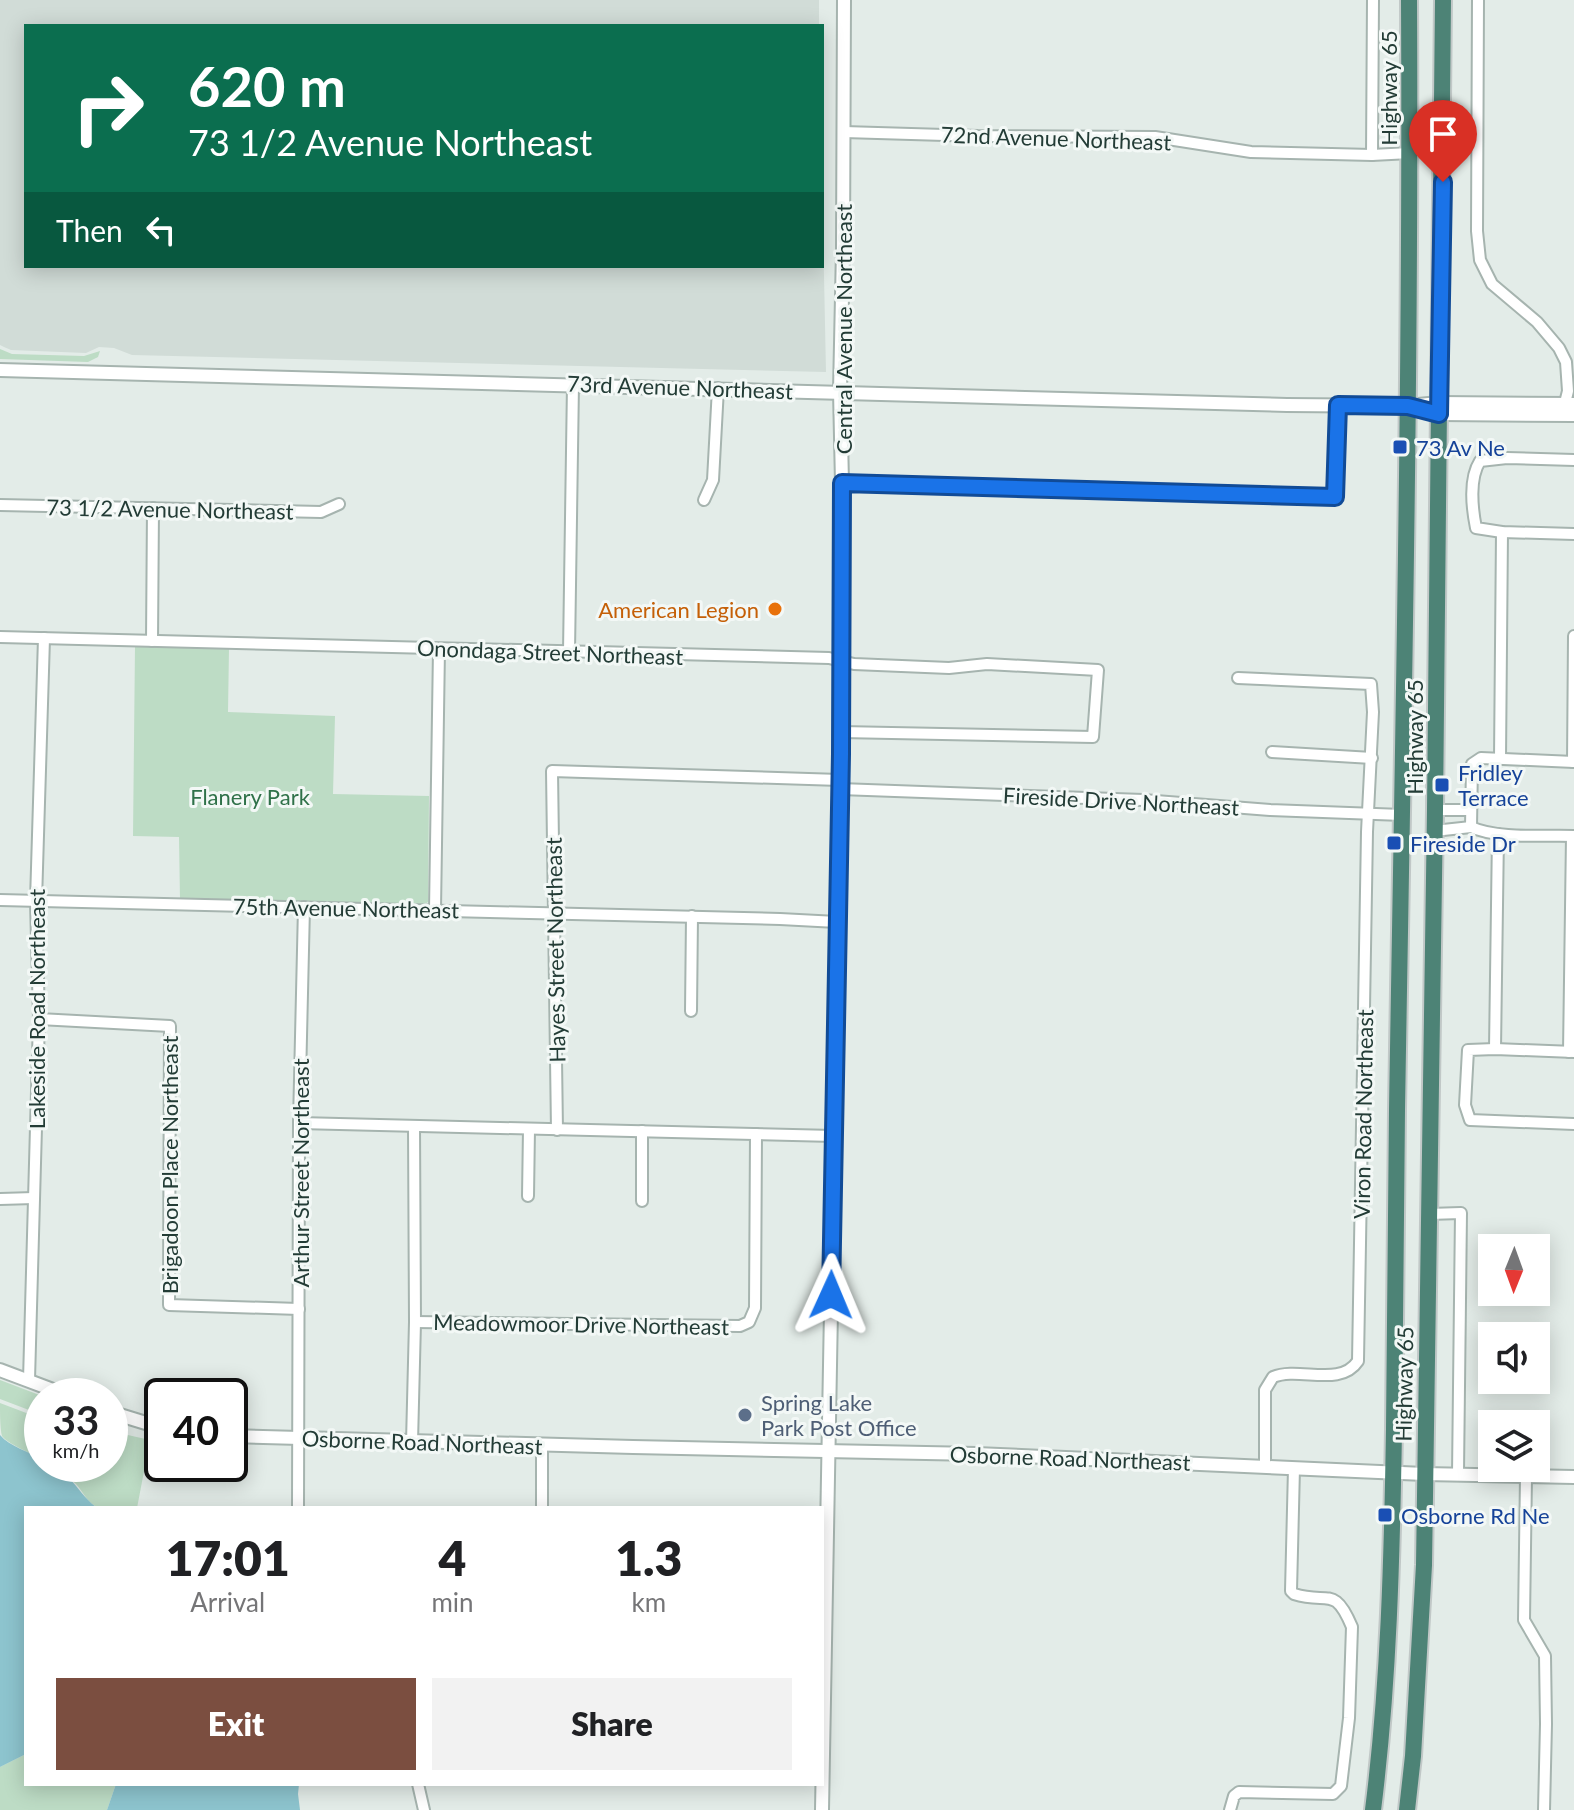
<!DOCTYPE html>
<style>
body{margin:0;font-family:Lato,sans-serif;background:#f2f2f2;color:#202124;height:100vh;display:flex;flex-direction:column;font-size:30px;white-space:nowrap}
*{box-sizing:border-box;margin:0}
p{font-size:26px;color:#757577}
.icon{flex:none;width:44px;height:44px;fill:none;stroke:currentColor;stroke-width:2;stroke-linecap:round;stroke-linejoin:round}
.map{position:relative;flex:1;overflow:hidden}
.drawer{position:absolute;left:24px;top:1506px;width:800px;height:280px;display:flex;flex-direction:column;background:#fff;border-radius:0px;box-shadow:0 4px 20px #0003}
.drawer>*{flex:none}
.top-card{position:absolute;left:24px;top:24px;width:800px;height:244px;border-radius:0px;box-shadow:0 4px 20px #0003;background:#0b6e4f;color:#fff;overflow:hidden}
.needle{width:52px;rotate:181deg}
.fabs{position:absolute;left:1478px;top:1234px;display:grid;gap:16px}
.fabs a{display:grid;place-items:center;width:72px;height:72px;border-radius:0px;background:#fff;box-shadow:0 4px 20px #0003;font-size:40px}
.speed{position:absolute;left:24px;top:1378px;display:flex;gap:16px;font-size:40px;font-weight:700;text-align:center}
.speed>*{display:grid;place-content:center;width:104px;height:104px;border-radius:50%;background:#fff;box-shadow:0 4px 20px #0003;line-height:1}
.speed small{font-size:20px;font-weight:400}
.speed .limit{border:4px solid #111;border-radius:12px;background:#fff;color:#111}
.pin{position:absolute;display:grid;place-items:center;width:68px;height:68px;color:#fff;margin:-82px -34px;border-radius:50% 50% 50% 0;rotate:-45deg;box-shadow:0 0 8px #0007}
.pin .icon{rotate:45deg}
.me{position:absolute;width:88px;margin:-44px;rotate:1deg;stroke-linejoin:round;filter:drop-shadow(0 0 6px #0008)}
.turn{display:flex;align-items:center;gap:28px;height:168px;padding:0 32px;font-size:36px}
.turn .icon{width:104px;height:104px;stroke-width:2.5}
.turn b{display:block;font-size:56px;line-height:68px}
.then{display:flex;align-items:center;height:76px;padding:0 32px;background:#0003;gap:16px;font-size:30px}
.eta{display:flex;justify-content:space-evenly;align-items:center;height:136px;text-align:center}
.eta b{font-size:48px;font-weight:800;line-height:56px}
.cta{display:flex;gap:16px;margin-top:auto;padding:16px 32px}
.cta a{flex:1;height:92px;border-radius:0px;background:#7b4e40;color:#fff;font-size:32px;font-weight:800;line-height:92px;text-align:center}
.cta a+a{background:#f2f2f2;color:#202124}
.map>svg:first-child{display:block}
.built{fill:#d1dcd7}
.green{fill:#bddcc5}
.water{fill:#8dc4ce}
.lines{fill:none;stroke-linecap:round;stroke-linejoin:round}
.minor-casing{stroke:#a6b4af;stroke-width:14}
.tertiary-casing{stroke:#a6b4af;stroke-width:16}
.trunk-casing{stroke:#c1c8c7;stroke-width:20}
.minor{stroke:#fff;stroke-width:10}
.tertiary{stroke:#fff;stroke-width:12}
.trunk{stroke:#4d8376;stroke-width:16}
.route-casing{stroke:#114b97;stroke-width:20}
.route{stroke:#1a73e8;stroke-width:14}
.transit-dot{fill:#1a4fb4;stroke:#f3f8f6;stroke-width:3}
.food-dot{fill:#e8710a;stroke:#f3f8f6;stroke-width:3}
.service-dot{fill:#5c6f8a;stroke:#f3f8f6;stroke-width:3}
.labels{text-anchor:middle;dominant-baseline:central;stroke-width:6;stroke-linejoin:round;paint-order:stroke}
.street-label{font-size:22px;fill:#233c36;stroke:#f3f8f6}
.transit-label{font-size:22px;fill:#164399;stroke:#f3f8f6;text-anchor:start}
.food-label{font-size:22px;fill:#c56008;stroke:#f3f8f6;text-anchor:end}
.park-label{font-size:22px;fill:#2f7149;stroke:#f3f8f6}
.service-label{font-size:22px;fill:#4e5e75;stroke:#f3f8f6;text-anchor:start}
</style>
<div class="map">
<svg width="1574" height="1810" viewBox="0 0 1574 1810">
<rect width="100%" height="100%" fill="#e3ece8"/>
<path class="built" d="M0,0h819v26h-793v240h796v-87l4,193 -694,-17 -18,-7 -15,-1 -13,6 -75,-3 -7,-3 -4,-2z"/>
<g class="green">
<path d="M0,349l12,5 72,2 16,-5 -2,6 -10,5 -88,-3z"/>
<path d="M135,646l94,2 -1,64 107,4 -2,78 96,2 -1,106 -6,4 -242,-6 -1,-63 -46,-1z"/>
<path d="M0,1380l42,16v19l-42,-16z"/>
<path d="M0,1403l42,16v41c-9,-6 -36,-17 -40,-24 -2,-7 -2,-24 -2,-33z"/>
<path d="M110,1431l40,9 -13,68h-39c-11,-6 -14,-15 -22,-24 -8,-8 -19,-14 -27,-20h61z"/>
<path d="M26,1754v30h90l-9,26h-107v-43z"/>
</g>
<g class="water">
<path d="M0,1435c10,12 29,16 42,25v4c26,0 37,33 56,44h-72v246l-26,13z"/>
<path d="M116,1784h183l-1,10 2,16h-193z"/>
</g>
<g class="lines">
<defs>
<g id="minor">
<path d="M1478,0l-1,231 3,29 12,24 45,38 22,26 7,14 2,29 -3,12 1,9"/>
<path d="M844,132l134,4 177,1 96,15 121,3 38,-2"/>
<path d="M1372,155l1,-155"/>
<path d="M1574,460l-67,-2 -27,3c-11,17 -8,47 -4,67l26,4 72,2"/>
<path d="M842,483l493,14 3,-92"/>
<path d="M704,500l9,-20 5,-92"/>
<path d="M0,505l321,7 18,-8"/>
<path d="M0,637l829,21 25,6 95,4 38,-4 111,6 -5,67 -252,-5"/>
<path d="M152,641l1,-133"/>
<path d="M569,652l4,-268"/>
<path d="M1238,678l133,6 2,28 -6,120 -9,529c-18,27 -59,5 -85,16l-8,13v77"/>
<path d="M1272,752l100,6"/>
<path d="M1500,758l2,-226"/>
<path d="M1573,762l1,-126"/>
<path d="M1574,762l-93,-4 -9,6 -1,63c25,12 75,8 103,9"/>
<path d="M840,789l303,11 127,10 132,5"/>
<path d="M1435,810h36"/>
<path d="M1434,831l37,-4"/>
<path d="M0,900l780,19 57,3"/>
<path d="M435,910l4,-261"/>
<path d="M691,1011l1,-95"/>
<path d="M39,1019l131,7 -1,279 130,4"/>
<path d="M1495,1049l3,-215"/>
<path d="M1569,1052l3,-216"/>
<path d="M1574,1052l-79,-3 -27,1 -3,55 5,15 104,4"/>
<path d="M299,1123l535,13"/>
<path d="M557,1130l-5,-359 288,9"/>
<path d="M642,1131v70"/>
<path d="M528,1196l1,-67"/>
<path d="M0,1199l34,-1"/>
<path d="M1429,1214l32,-1 -3,261"/>
<path d="M415,1322l325,4 9,-4 6,-14 1,-174"/>
<path d="M29,1380l10,-361 -3,-118 8,-263"/>
<path d="M412,1442l3,-120 -1,-196"/>
<path d="M1526,1476l-2,144 21,36 1,68 -2,86"/>
<path d="M298,1508l1,-385 5,-216"/>
<path d="M542,1508v-63"/>
<path d="M418,1784l6,26"/>
<path d="M1230,1810l4,-14 5,-4 94,2 8,-8 8,-68 3,-91c-18,-43 -24,-22 -58,-33l-3,-3 3,-123"/>
</g>
<g id="tertiary">
<path d="M0,370l1287,35 121,1 31,-3 135,1"/>
<path d="M1431,412l8,2 135,1"/>
<path d="M0,1370l69,26"/>
<path d="M110,1412l52,16"/>
<path d="M230,1436l403,11 343,7 448,20 150,3"/>
<path d="M822,1810l19,-1056 1,-271 -2,-92 3,-142 1,-249"/>
</g>
<g id="trunk">
<path d="M1373,1810c16,-127 19,-254 21,-381 1,-106 2,-213 3,-319 6,-370 14,-740 12,-1110"/>
<path d="M1407,1810l6,-54 11,-191 11,-755 8,-810"/>
</g>
</defs>
<use href="#minor" class="minor-casing"/>
<use href="#tertiary" class="tertiary-casing"/>
<use href="#trunk" class="trunk-casing"/>
<use href="#minor" class="minor"/>
<use href="#tertiary" class="tertiary"/>
<use href="#trunk" class="trunk"/>
</g>
<g class="lines">
<defs>
<path id="route" d="M831,1295l10,-541 1,-271 493,14 3,-92 70,1 31,8 4,-232"/>
</defs>
<use href="#route" class="route-casing"/>
<use href="#route" class="route"/>
</g>
<g class="transit-dot">
<rect x="1392" y="439" width="16" height="16" rx="4"/>
<rect x="1434" y="777" width="16" height="16" rx="4"/>
<rect x="1386" y="835" width="16" height="16" rx="4"/>
<rect x="1377" y="1507" width="16" height="16" rx="4"/>
</g>
<circle class="food-dot" cx="775" cy="609" r="8"/>
<circle class="service-dot" cx="745" cy="1415" r="8"/>
<g class="labels">
<g class="street-label">
<text transform="translate(1388 88) rotate(-90)">Highway 65</text>
<text transform="translate(1056 138) rotate(2)">72nd Avenue Northeast</text>
<text transform="translate(843 329) rotate(-90)">Central Avenue Northeast</text>
<text transform="translate(680 387) rotate(2)">73rd Avenue Northeast</text>
<text transform="translate(170 509) rotate(1)">73 1/2 Avenue Northeast</text>
<text transform="translate(550 652) rotate(2)">Onondaga Street Northeast</text>
<text transform="translate(1414 737) rotate(-90)">Highway 65</text>
<text transform="translate(1121 801) rotate(3)">Fireside Drive Northeast</text>
<text transform="translate(346 908) rotate(1)">75th Avenue Northeast</text>
<text transform="translate(555 950) rotate(-91)">Hayes Street Northeast</text>
<text transform="translate(36 1009) rotate(-90)">Lakeside Road Northeast</text>
<text transform="translate(1363 1114) rotate(-89)">Viron Road Northeast</text>
<text transform="translate(169 1165) rotate(-90)">Brigadoon Place Northeast</text>
<text transform="translate(300 1173) rotate(-90)">Arthur Street Northeast</text>
<text transform="translate(581 1324) rotate(1)">Meadowmoor Drive Northeast</text>
<text transform="translate(1404 1384) rotate(-89)">Highway 65</text>
<text transform="translate(422 1442) rotate(2)">Osborne Road Northeast</text>
<text transform="translate(1070 1458) rotate(2)">Osborne Road Northeast</text>
</g>
<g class="transit-label">
<text x="1416" y="447">73 Av Ne</text>
<text x="1458" y="772">Fridley<tspan x="1458" dy="25">Terrace</tspan></text>
<text x="1410" y="843">Fireside Dr</text>
<text x="1401" y="1515">Osborne Rd Ne</text>
</g>
<g class="food-label">
<text x="759" y="609">American Legion</text>
</g>
<g class="park-label">
<text x="250" y="796">Flanery Park</text>
</g>
<g class="service-label">
<text x="761" y="1402">Spring Lake<tspan x="761" dy="25">Park Post Office</tspan></text>
</g>
</g>
</svg>
<div class="fabs">
<a><svg class="needle" viewBox="-14 -14 28 28"><path d="M0-13l5 13h-10z" fill="#e53935"/><path d="M0 13l5-13h-10z" fill="#757577"/></svg></a>
<a><svg class="icon" aria-label="sound" viewBox="0 0 24 24"><path d="M4 9h4l5-4v14l-5-4H4zM17 9q2 3 0 6"/></svg></a>
<a><svg class="icon" aria-label="layers" viewBox="0 0 24 24"><path d="M12 4l9 5-9 5-9-5zM3 14l9 5 9-5"/></svg></a>
</div>
<div class="speed"><div>33<small>km/h</small></div><div class="limit">40</div></div>
<div class="pin" style="left:1443px;top:182px;background:#d93025"><svg class="icon" aria-label="arrive" viewBox="0 0 24 24"><path d="M6 21V4h12l-3 4 3 4H6"/></svg></div>
<svg class="me" style="left:831px;top:1295px" viewBox="-20 -20 40 40"><path d="M0-17L14 15 0 8-14 15z" fill="#1a73e8" stroke="#fff" stroke-width="4"/></svg>
<div class="top-card">
<div class="turn"><svg class="icon" aria-label="right" viewBox="0 0 24 24"><path d="M7 20v-9h11M14 6l5 5-5 5"/></svg><div><b>620 m</b>73 1/2 Avenue Northeast</div></div>
<div class="then">Then<svg class="icon" aria-label="left" viewBox="0 0 24 24"><path d="M17 20v-9H6M10 6l-5 5 5 5"/></svg></div>
</div>
<section class="drawer">
<div class="eta">
<div><b>17:01</b><p>Arrival</p></div>
<div><b>4</b><p>min</p></div>
<div><b>1.3</b><p>km</p></div>
</div>
<div class="cta"><a>Exit</a><a>Share</a></div>
</section>
</div>
